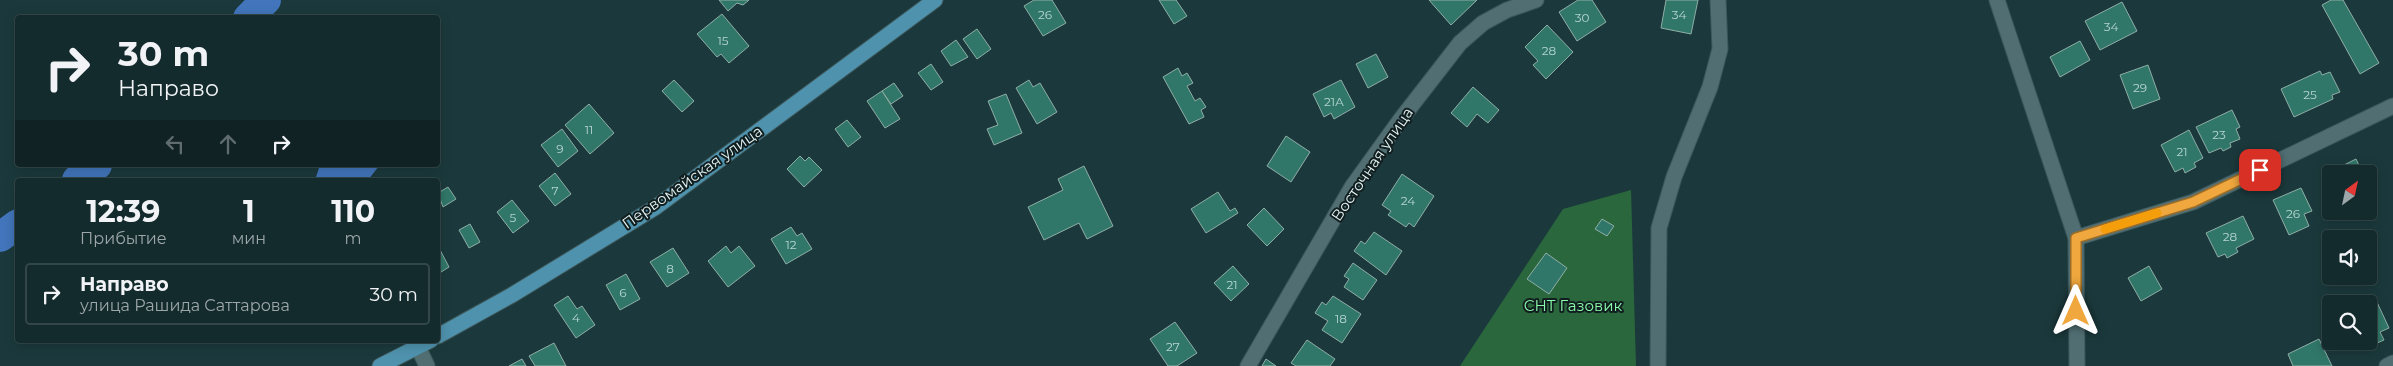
<!DOCTYPE html>
<html lang="ru">
<meta charset="utf-8">
<style>
body{margin:0;font-family:Montserrat,sans-serif;background:#1d3335;color:#f1f3f6;height:100vh;display:flex;flex-direction:column;font-size:19px;white-space:nowrap}
*{box-sizing:border-box;margin:0}
p{font-size:16px;color:#9da7aa}
.icon{flex:none;width:28px;height:28px;fill:none;stroke:currentColor;stroke-width:2;stroke-linecap:round;stroke-linejoin:round}
.map{position:relative;flex:1;overflow:hidden}
.drawer{position:absolute;left:15px;top:178px;width:425px;height:165px;display:flex;flex-direction:column;background:#142b2d;border-radius:5px;box-shadow:0 2px 12px #0003,0 0 0 1px #334749}
.drawer>*{flex:none}
.top-card{position:absolute;left:15px;top:15px;width:425px;height:152px;border-radius:5px;box-shadow:0 2px 12px #0003,0 0 0 1px #334749;background:#142b2d;color:#f1f3f6;overflow:hidden}
.needle{width:32px;rotate:33deg}
.fabs{position:absolute;left:2322px;top:165px;display:grid;gap:10px}
.fabs a{display:grid;place-items:center;width:55px;height:55px;border-radius:5px;background:#142b2d;box-shadow:0 2px 12px #0003,0 0 0 1px #334749;font-size:25px}
.pin{position:absolute;display:grid;place-items:center;width:42px;height:42px;color:#fff;margin:-21px;border-radius:10px;box-shadow:0 2px 8px #0006}
.me{position:absolute;width:55px;margin:-28px;rotate:0deg;stroke-linejoin:round;filter:drop-shadow(0 0 4px #0008)}
.turn{display:flex;align-items:center;gap:18px;height:105px;padding:0 20px;font-size:22px}
.turn .icon{width:65px;height:65px;stroke-width:2.5}
.turn b{display:block;font-size:35px;line-height:42px}
.lanes{display:flex;align-items:center;height:48px;padding:0 20px;background:#0003;justify-content:center;gap:25px;direction:ltr}
.lanes .off{opacity:.35}
.eta{display:flex;justify-content:space-evenly;align-items:center;height:85px;text-align:center}
.eta b{font-size:30px;font-weight:700;line-height:35px}
ul{padding:0;list-style:none}
li{display:flex;align-items:center;gap:15px;height:62px;margin:0 10px 8px;padding:0 10px;border:2px solid #334749;border-radius:5px}
li div{flex:1}
li b{display:block;font-size:19px}
li em{font-style:normal}
.map>svg:first-child{display:block}
.green{fill:#2a673d}
.water{fill:#4275bb}
.lines{fill:none;stroke-linecap:round;stroke-linejoin:round}
.river{stroke:#4275bb;stroke-width:30}
.building{fill:#317769;stroke:#8faea6}
.minor-casing{stroke:#3d575a;stroke-width:17}
.major-casing{stroke:#3d575a;stroke-width:17}
.minor{stroke:#516f73;stroke-width:15}
.major{stroke:#4f92ad;stroke-width:15}
.route-casing{stroke:#9b6d28;stroke-width:12}
.route{stroke:#efa73e;stroke-width:9}
.slow{stroke:#f59e0b;stroke-width:9}
.labels{text-anchor:middle;dominant-baseline:central;stroke-width:4;stroke-linejoin:round;paint-order:stroke}
.number-label{font-size:12px;fill:#b7d5d3}
.street-label{font-size:15px;fill:#e4f4f6;stroke:#111e1f}
.park-label{font-size:15px;fill:#8afbaa;stroke:#111e1f}
</style>
<div class="map">
<svg width="2393" height="366" viewBox="0 0 2393 366">
<rect width="100%" height="100%" fill="#1b393c"/>
<path class="green" d="M1631,190l5,176h-176l103,-157z"/>
<path class="water" d="M329,165h47l3,1 -11,14h-58l6,-3 3,-9z"/>
<g class="lines">
<g class="river">
<path d="M248,18l18,-18"/>
<path d="M77,180l20,-15"/>
<path d="M0,237l18,-13"/>
</g>
</g>
<g class="building">
<path d="M719,0h30l-6,5 -6,-2 -9,8z"/>
<path d="M1034,0h18l14,23 -23,13 -19,-30z"/>
<path d="M1159,0h17l11,16 -13,8z"/>
<path d="M1429,0h48l-26,25z"/>
<path d="M1578,0h14l14,22 -29,19 -18,-29z"/>
<path d="M1666,0h32l-7,34 -30,-6z"/>
<path d="M2331,0h12l36,63 -19,11 -38,-69z"/>
<path d="M2122,2l15,29 -37,19 -15,-29z"/>
<path d="M722,14l27,32 -20,17 -8,-9 -4,3 -20,-23z"/>
<path d="M1547,25l26,27 -27,27 -13,-14 5,-4 -13,-14z"/>
<path d="M977,29l14,20 -14,10 -14,-20z"/>
<path d="M956,40l12,17 -17,9 -10,-15z"/>
<path d="M2080,41l10,19 -30,17 -10,-20z"/>
<path d="M1376,54l12,23 -20,11 -12,-24z"/>
<path d="M931,64l12,18 -12,8 -13,-17z"/>
<path d="M2148,65l12,34 -27,10 -13,-34z"/>
<path d="M1178,68l4,8 5,-3 6,10 -6,3 8,15 5,-3 6,9 -5,3 3,7 -15,7 -26,-47z"/>
<path d="M2320,71l2,4 8,-3 10,20 -8,3 1,4 -39,18 -13,-28z"/>
<path d="M674,80l20,21 -12,11 -20,-21z"/>
<path d="M1029,80l4,7 7,-4 17,29 -20,12 -21,-36z"/>
<path d="M1341,80l14,27 -21,12 -3,-6 -7,4 -11,-23z"/>
<path d="M894,83l9,13 -12,8 -9,-13z"/>
<path d="M1473,87l26,23 -11,13 -11,-9 -10,13 -16,-14z"/>
<path d="M882,91l18,28 -15,9 -18,-27z"/>
<path d="M1006,94l16,39 -28,12 -7,-16 11,-4 -10,-24z"/>
<path d="M589,104l25,29 -24,21 -25,-29z"/>
<path d="M2232,110l8,17 -4,2 4,10 -10,4 1,4 -8,4 -2,-3 -12,5 -13,-26z"/>
<path d="M847,120l14,17 -13,10 -13,-18z"/>
<path d="M562,129l16,22 -20,16 -17,-22z"/>
<path d="M2189,130l14,28 -9,5 2,4 -11,6 -2,-5 -8,4 -14,-27z"/>
<path d="M1286,136l24,16 -19,30 -24,-16z"/>
<path d="M800,156l5,5 4,-4 13,13 -18,17 -17,-18z"/>
<path d="M2356,159l7,15h-28l-1,-4z"/>
<path d="M1084,166l29,60 -26,13 -8,-16 -35,17 -16,-33 35,-17 -5,-11z"/>
<path d="M555,173l16,21 -16,12 -16,-20z"/>
<path d="M1402,174l32,22 -20,31 -5,-4 -3,4 -18,-12 3,-4 -9,-6z"/>
<path d="M448,187l8,12 -13,8 -5,-14z"/>
<path d="M2301,188l11,23 -8,3 5,12 -20,9 -16,-35z"/>
<path d="M1218,192l12,19 5,-3 3,5 -32,20 -15,-24z"/>
<path d="M512,200l17,21 -16,12 -16,-21z"/>
<path d="M1264,208l20,21 -17,17 -20,-21z"/>
<path d="M2243,216l11,23 -18,9 2,4 -11,6 -2,-4 -7,3 -12,-24z"/>
<path d="M1602,219l12,7 -7,10 -12,-7z"/>
<path d="M470,224l10,18 -11,6 -10,-18z"/>
<path d="M791,227l6,9 5,-3 10,16 -26,15 -15,-25z"/>
<path d="M1374,232l28,19 -16,24 -32,-24 7,-10 4,3z"/>
<path d="M438,246l11,21 -11,7z"/>
<path d="M726,246l5,7 8,-7 16,20 -27,21 -20,-26z"/>
<path d="M673,248l16,25 -22,14 -17,-25z"/>
<path d="M1546,253l21,15 -18,26 -22,-15z"/>
<path d="M1353,263l24,17 -14,20 -19,-13 5,-8 -5,-3z"/>
<path d="M1233,266l16,18 -18,17 -17,-18z"/>
<path d="M2149,266l13,23 -21,12 -13,-23z"/>
<path d="M626,274l14,25 -20,11 -14,-25z"/>
<path d="M568,296l9,13 5,-3 13,19 -19,13 -22,-33z"/>
<path d="M1333,296l28,18 -19,29 -20,-13 6,-9 -13,-8 7,-11 4,3z"/>
<path d="M2376,300l13,28 -9,4 4,8 -23,10 -4,-9h12l-1,-37z"/>
<path d="M1175,322l22,31 -20,13h-9l-18,-27z"/>
<path d="M2319,339l13,27h-39l-5,-12z"/>
<path d="M1307,340l28,19 -5,7h-34l-5,-3z"/>
<path d="M554,343l12,23h-31l-6,-10z"/>
<path d="M522,359l4,7h-17z"/>
<path d="M1266,359l10,7h-14z"/>
</g>
<g class="lines">
<defs>
<g id="minor">
<path d="M1997,0l79,238 1,128"/>
<path d="M2076,238l117,-36 200,-96"/>
<path d="M418,347l9,19"/>
<path d="M1248,366l104,-179 49,-68 59,-76 23,-20 24,-13 29,-10"/>
<path d="M1658,366l1,-138 15,-51 36,-90 10,-38 -2,-49"/>
<path d="M2387,366l6,-3"/>
</g>
<g id="major">
<path d="M438,336l74,-41 144,-88 279,-207"/>
<path d="M380,366l51,-26"/>
</g>
</defs>
<use href="#minor" class="minor-casing"/>
<use href="#major" class="major-casing"/>
<use href="#minor" class="minor"/>
<use href="#major" class="major"/>
</g>
<g class="lines">
<defs>
<path id="route" d="M2076,311v-73l117,-36 67,-32"/>
</defs>
<use href="#route" class="route-casing"/>
<use href="#route" class="route"/>
<path class="slow" d="M2105,229l52,-16"/>
</g>
<g class="labels">
<g class="number-label">
<text x="1045" y="14">26</text>
<text x="1679" y="14">34</text>
<text x="1582" y="17">30</text>
<text x="2111" y="26">34</text>
<text x="723" y="40">15</text>
<text x="1549" y="50">28</text>
<text x="2140" y="87">29</text>
<text x="2310" y="94">25</text>
<text x="1334" y="101">21А</text>
<text x="589" y="129">11</text>
<text x="2219" y="134">23</text>
<text x="560" y="148">9</text>
<text x="2182" y="151">21</text>
<text x="555" y="190">7</text>
<text x="1408" y="200">24</text>
<text x="2293" y="213">26</text>
<text x="513" y="217">5</text>
<text x="2230" y="236">28</text>
<text x="791" y="244">12</text>
<text x="670" y="268">8</text>
<text x="1232" y="284">21</text>
<text x="623" y="292">6</text>
<text x="576" y="317">4</text>
<text x="1341" y="318">18</text>
<text x="1173" y="346">27</text>
</g>
<g class="street-label">
<text transform="translate(1372 164) rotate(-56)">Восточная улица</text>
<text transform="translate(692 177) rotate(-35)">Первомайская улица</text>
</g>
<g class="park-label">
<text x="1573" y="305">СНТ Газовик</text>
</g>
</g>
</svg>
<div class="fabs">
<a><svg class="needle" viewBox="-14 -14 28 28"><path d="M0-13l5 13h-10z" fill="#e53935"/><path d="M0 13l5-13h-10z" fill="#9da7aa"/></svg></a>
<a><svg class="icon" aria-label="sound" viewBox="0 0 24 24"><path d="M4 9h4l5-4v14l-5-4H4zM17 9q2 3 0 6"/></svg></a>
<a><svg class="icon" aria-label="search" viewBox="0 0 24 24"><circle cx="10" cy="10" r="6"/><path d="M15 15l6 6"/></svg></a>
</div>
<div class="pin" style="left:2260px;top:170px;background:#d93025"><svg class="icon" aria-label="arrive" viewBox="0 0 24 24"><path d="M6 21V4h12l-3 4 3 4H6"/></svg></div>
<svg class="me" style="left:2076px;top:311px" viewBox="-20 -20 40 40"><path d="M0-17L14 15 0 8-14 15z" fill="#efa73e" stroke="#fff" stroke-width="4"/></svg>
<div class="top-card">
<div class="turn"><svg class="icon" aria-label="right" viewBox="0 0 24 24"><path d="M7 20v-9h11M14 6l5 5-5 5"/></svg><div><b>30 m</b>Направо</div></div>
<div class="lanes"><svg class="icon off" aria-label="left" viewBox="0 0 24 24"><path d="M17 20v-9H6M10 6l-5 5 5 5"/></svg><svg class="icon off" aria-label="ahead" viewBox="0 0 24 24"><path d="M12 20V5M6 11l6-6 6 6"/></svg><svg class="icon" aria-label="right" viewBox="0 0 24 24"><path d="M7 20v-9h11M14 6l5 5-5 5"/></svg></div>
</div>
<section class="drawer">
<div class="eta">
<div><b>12:39</b><p>Прибытие</p></div>
<div><b>1</b><p>мин</p></div>
<div><b>110</b><p>m</p></div>
</div>
<ul>
<li><svg class="icon" aria-label="right" viewBox="0 0 24 24"><path d="M7 20v-9h11M14 6l5 5-5 5"/></svg><div><b>Направо</b><p>улица Рашида Саттарова</p></div><em>30 m</em></li>
</ul>
</section>
</div>
